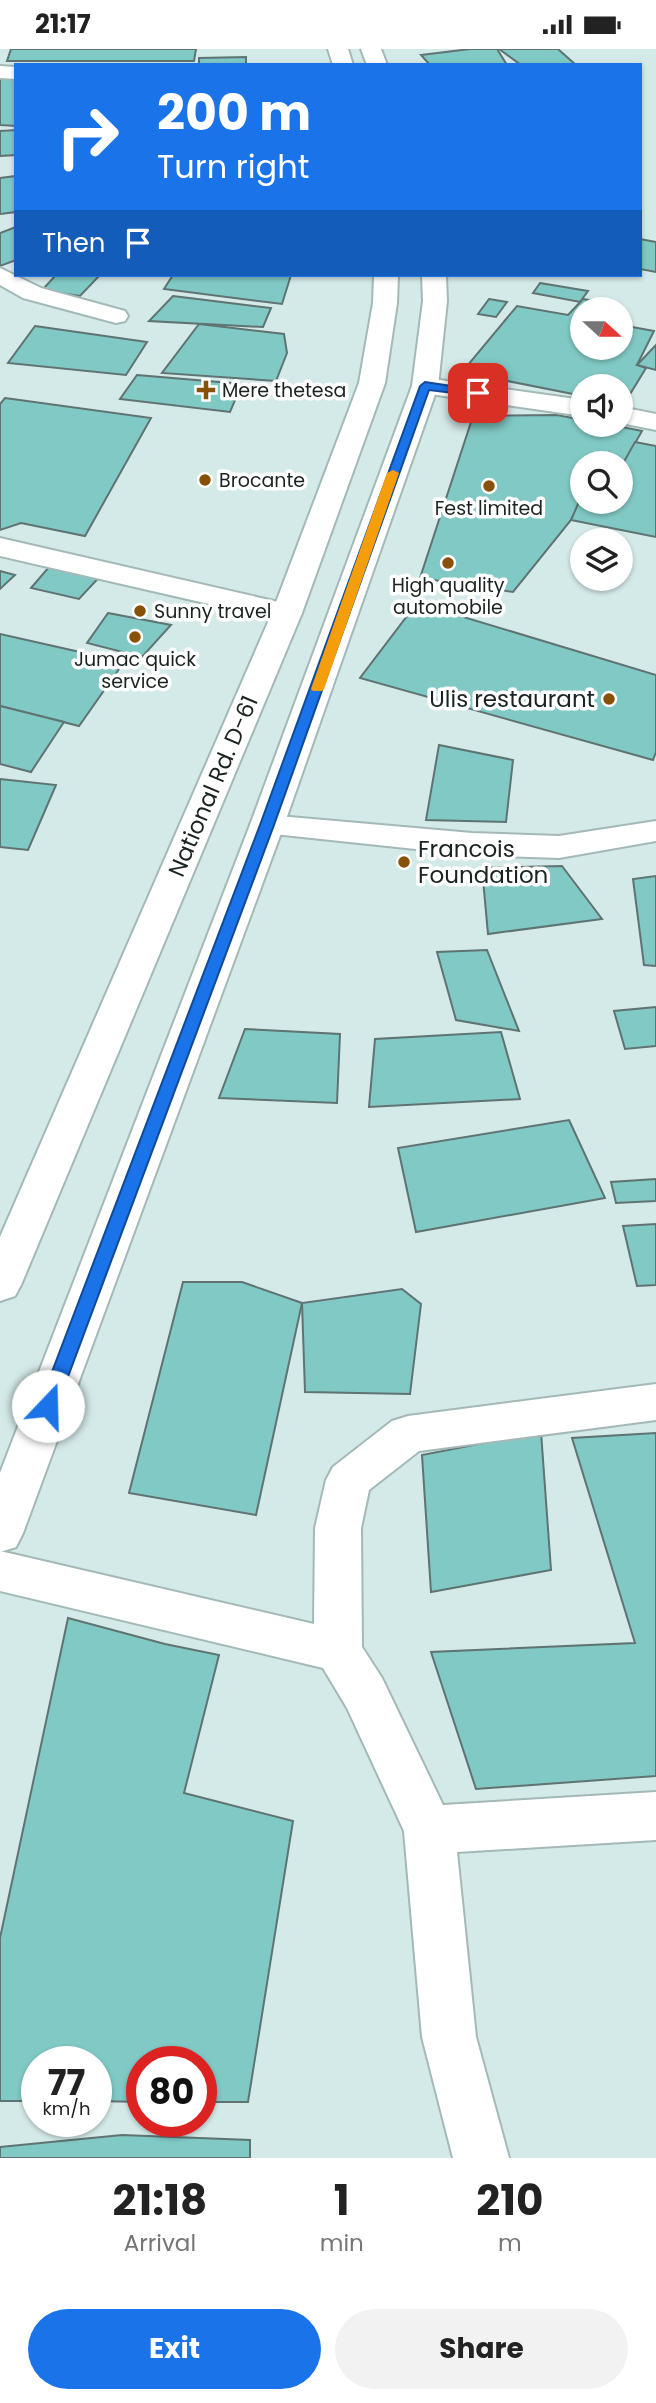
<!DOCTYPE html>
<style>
body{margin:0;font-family:Poppins,sans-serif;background:#f2f2f2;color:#222;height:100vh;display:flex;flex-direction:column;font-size:26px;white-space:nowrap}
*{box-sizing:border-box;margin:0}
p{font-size:23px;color:#767676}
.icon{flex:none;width:38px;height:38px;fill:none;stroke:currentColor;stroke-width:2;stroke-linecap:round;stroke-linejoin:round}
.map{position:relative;height:2109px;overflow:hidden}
.sheet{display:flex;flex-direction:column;background:#fff;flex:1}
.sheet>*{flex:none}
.banner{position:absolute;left:14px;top:14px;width:628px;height:214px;border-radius:0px;box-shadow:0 2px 5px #0004;background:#1a73e8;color:#fff;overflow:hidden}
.needle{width:46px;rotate:111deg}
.fabs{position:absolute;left:570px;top:248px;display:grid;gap:14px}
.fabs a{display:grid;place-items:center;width:63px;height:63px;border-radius:50%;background:#fff;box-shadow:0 2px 5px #0004;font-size:35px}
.speed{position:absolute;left:21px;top:1997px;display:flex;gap:14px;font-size:35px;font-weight:700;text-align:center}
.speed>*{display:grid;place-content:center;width:91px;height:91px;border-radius:50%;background:#fff;box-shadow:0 2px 5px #0004;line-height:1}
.speed small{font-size:18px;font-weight:400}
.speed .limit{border:10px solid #d22;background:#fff;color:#111}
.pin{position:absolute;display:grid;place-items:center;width:60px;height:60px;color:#fff;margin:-30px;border-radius:14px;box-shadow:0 4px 10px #0006}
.me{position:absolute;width:77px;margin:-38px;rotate:21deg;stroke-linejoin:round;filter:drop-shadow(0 0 5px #0008)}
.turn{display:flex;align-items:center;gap:24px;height:147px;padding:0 28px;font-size:32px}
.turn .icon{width:91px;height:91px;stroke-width:2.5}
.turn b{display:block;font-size:49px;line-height:60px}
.then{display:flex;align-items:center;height:66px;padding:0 28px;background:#0003;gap:14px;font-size:26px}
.eta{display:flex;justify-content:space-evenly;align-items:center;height:119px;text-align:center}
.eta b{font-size:42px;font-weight:700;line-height:49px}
.action{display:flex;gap:14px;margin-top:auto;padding:14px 28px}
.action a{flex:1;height:80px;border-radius:42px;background:#1a73e8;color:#fff;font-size:28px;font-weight:700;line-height:80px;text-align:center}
.action a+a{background:#f2f2f2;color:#222}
.status{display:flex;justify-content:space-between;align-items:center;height:49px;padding:0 35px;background:#fff;direction:ltr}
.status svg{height:19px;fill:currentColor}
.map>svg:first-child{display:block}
.building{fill:#81c9c5;stroke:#5f7372;stroke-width:2}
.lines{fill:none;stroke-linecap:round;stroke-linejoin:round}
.minor-casing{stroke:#a3b9b7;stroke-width:4}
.trunk-casing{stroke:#a3b9b7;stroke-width:4}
.minor{fill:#fff;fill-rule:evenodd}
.trunk{fill:#fff;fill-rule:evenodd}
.route{fill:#1a73e8;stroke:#114b97;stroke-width:2}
.slow{fill:#f59e0b}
.poi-dot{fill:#895007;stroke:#fff;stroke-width:2.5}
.labels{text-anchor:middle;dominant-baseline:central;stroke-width:7;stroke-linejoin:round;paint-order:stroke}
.far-poi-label{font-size:19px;fill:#1a2322;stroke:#fff;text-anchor:start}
.poi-label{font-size:23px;fill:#1a2322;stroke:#fff;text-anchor:end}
.street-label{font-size:23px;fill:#1a2322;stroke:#fff}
</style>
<div class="status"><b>21:17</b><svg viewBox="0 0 49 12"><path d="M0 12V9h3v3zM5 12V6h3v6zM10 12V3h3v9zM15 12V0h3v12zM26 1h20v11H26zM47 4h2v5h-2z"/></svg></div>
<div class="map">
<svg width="656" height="2109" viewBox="0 0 656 2109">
<rect width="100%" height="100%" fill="#d4eae9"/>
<g class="building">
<path d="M11,0h185l-2,12h-187z"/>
<path d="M470,0h27l10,16h-77l-9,-10z"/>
<path d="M499,0h59l18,16h-55z"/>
<path d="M246,8v7l-47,1v-7z"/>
<path d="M0,27l16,2v48l-16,-1z"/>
<path d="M16,81v25l-16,1v-25z"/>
<path d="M16,127v36l-16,2v-36z"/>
<path d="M16,178v33l-16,6v-33z"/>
<path d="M640,190l16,3v30l-16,-3z"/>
<path d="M56,226h44l-20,21 -38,-6z"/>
<path d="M173,226h118l-9,29 -118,-15z"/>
<path d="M540,234l48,8 -8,11 -47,-9z"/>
<path d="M173,247l98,12 -8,19 -114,-6z"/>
<path d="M489,250l18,3 -11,15 -18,-3z"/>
<path d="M583,250l25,4 -3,7h-22v38h38v-23l33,6 -17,34 9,3 -22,36h-3v-17h-38v9l-121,-24 55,-66 51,9z"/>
<path d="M199,275l85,10 3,19 -11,28 -114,-8z"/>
<path d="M35,277l112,16 -21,33 -118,-12z"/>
<path d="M656,296v25l-19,-5z"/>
<path d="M137,326l105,9 -12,28 -110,-13z"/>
<path d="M5,349l146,20 -66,118 -64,-13 -21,7v-126z"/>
<path d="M557,366l26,5v5h29l30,6 -21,37v-4h-38v33l-12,23 -58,72 -93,-14 53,-162z"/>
<path d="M635,393l21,4v91l-85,-17 10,-23 2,5h38v-35z"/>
<path d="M55,511l50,11 -26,28 -48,-11z"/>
<path d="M0,522l15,4 -15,14z"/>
<path d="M417,554l239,72v77l-3,8 -293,-82z"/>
<path d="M108,564l63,12 -29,32 -55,-14z"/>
<path d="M0,585l124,28 -45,64 -79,-20z"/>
<path d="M0,657l64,16 -33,50 -31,-8z"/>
<path d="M439,696l74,15 -7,62 -80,-2z"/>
<path d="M0,730l56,6 -28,65 -28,-3z"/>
<path d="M562,817l40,53 -114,15 -6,-66z"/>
<path d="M656,827v90l-12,-1 -11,-86z"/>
<path d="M487,901l32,81 -63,-11 -19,-68z"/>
<path d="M656,958v39l-31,3 -11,-38z"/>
<path d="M245,980l95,5 -3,69 -118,-5z"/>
<path d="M501,983l19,67 -151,8 6,-68z"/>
<path d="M569,1071l36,78 -189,34 -18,-84z"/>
<path d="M656,1130v22l-40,2 -5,-21z"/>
<path d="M656,1175v61l-19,1 -14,-60z"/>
<path d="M183,1233h59l60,21 -46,212 -127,-22z"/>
<path d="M402,1240l19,15 -11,90 -105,-2 -3,-89z"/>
<path d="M541,1383l10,138 -120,22 -9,-137z"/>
<path d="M656,1384v343l-180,13 -45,-137 204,-9 -63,-205z"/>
<path d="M68,1569l97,26 54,11 -35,138 109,28 -45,281h-47v-41h-59v41l-46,-1v-40h-59v40h-37v-163z"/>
<path d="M122,2086l128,5v18h-250v-11z"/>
</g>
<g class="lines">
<defs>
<g id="minor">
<path d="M0,17l16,1v12l-16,-1z"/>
<path d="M0,219l41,20 84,23 3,5 -3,5 -9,2 -93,-25 -23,-13z"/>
<path d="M425,329l158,22v16l-167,-24 -4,-6 4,-6z"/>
<path d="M621,358l35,7v16l-35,-7z"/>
<path d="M0,489l287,66 11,3 4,6 -4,6 -11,3 -287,-66z"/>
<path d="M267,766l205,18 87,3 97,-15v20l-97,17 -87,-3 -217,-23 -5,-7 5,-7z"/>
<path d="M656,1335v36l-237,31 -50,39 -8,38 1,119 20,31 61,127 213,-13v48l-199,12 19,185 33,121h-56l-31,-121 -18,-206 -57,-123 -24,-40 -323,-77v-40l314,73 1,-96 11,-48 7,-13 59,-46 16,-5z"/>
</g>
<g id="trunk">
<path d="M328,0h20l5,16h-20z"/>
<path d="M361,0h20l6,16h-20z"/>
<path d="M374,226h24l-1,28 -12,80 -83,230 -281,672 -6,11 -15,5v-64l272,-624 87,-230 14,-80z"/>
<path d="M422,226h24l1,26 -9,85 -154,439 -261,708 -7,14 -16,5v-79l250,-648 162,-439 11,-85z"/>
</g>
</defs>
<use href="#minor" class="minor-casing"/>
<use href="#trunk" class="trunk-casing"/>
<use href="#minor" class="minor"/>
<use href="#trunk" class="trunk"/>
</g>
<path class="route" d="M425,333l53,8 5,3 -5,3 -49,-6 -155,435 -217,581 -3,6 -6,2 -7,-2 -2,-6 221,-581 160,-439z"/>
<path class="slow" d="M393,421l6,3 -75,216 -2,2h-9l-2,-2 76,-216z"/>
<g class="poi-dot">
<path d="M202.5 330.5h7v7h7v7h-7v7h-7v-7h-7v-7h7z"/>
<circle cx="205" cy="431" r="7"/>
<circle cx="489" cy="437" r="7"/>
<circle cx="448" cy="514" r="7"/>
<circle cx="140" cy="562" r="7"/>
<circle cx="135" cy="588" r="7"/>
<circle cx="609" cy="650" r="7"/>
<circle cx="404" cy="813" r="7"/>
</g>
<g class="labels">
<g class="far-poi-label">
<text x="222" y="341">Mere thetesa</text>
<text x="219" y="431">Brocante</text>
<text x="489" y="459" text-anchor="middle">Fest limited</text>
<text x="448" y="536" text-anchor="middle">High quality<tspan x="448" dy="22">automobile</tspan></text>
<text x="154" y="562">Sunny travel</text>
<text x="135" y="610" text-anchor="middle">Jumac quick<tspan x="135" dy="22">service</tspan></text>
</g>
<g class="poi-label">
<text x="595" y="650">Ulis restaurant</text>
<text x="418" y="800" text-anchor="start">Francois<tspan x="418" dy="26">Foundation</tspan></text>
</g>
<g class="street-label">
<text transform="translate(213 737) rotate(-67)">National Rd. D-61</text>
</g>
</g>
</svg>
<div class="fabs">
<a><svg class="needle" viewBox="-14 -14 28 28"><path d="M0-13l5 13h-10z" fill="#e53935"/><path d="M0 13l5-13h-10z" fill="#767676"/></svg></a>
<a><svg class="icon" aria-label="sound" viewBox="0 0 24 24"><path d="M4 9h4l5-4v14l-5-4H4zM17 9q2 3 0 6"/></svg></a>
<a><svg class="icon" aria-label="search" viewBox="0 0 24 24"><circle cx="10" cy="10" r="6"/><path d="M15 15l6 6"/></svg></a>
<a><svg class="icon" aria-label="layers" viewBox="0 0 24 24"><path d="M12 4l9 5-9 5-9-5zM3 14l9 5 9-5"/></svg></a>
</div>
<div class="speed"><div>77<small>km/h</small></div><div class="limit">80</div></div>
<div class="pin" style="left:478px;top:344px;background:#d93025"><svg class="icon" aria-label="arrive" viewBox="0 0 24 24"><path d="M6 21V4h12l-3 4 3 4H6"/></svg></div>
<svg class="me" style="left:48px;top:1357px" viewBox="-20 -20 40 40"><circle r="19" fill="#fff"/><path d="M0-13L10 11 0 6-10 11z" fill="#1a73e8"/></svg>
<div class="banner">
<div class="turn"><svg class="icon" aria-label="right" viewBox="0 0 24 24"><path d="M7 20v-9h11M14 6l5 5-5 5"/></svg><div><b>200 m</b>Turn right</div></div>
<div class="then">Then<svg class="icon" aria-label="arrive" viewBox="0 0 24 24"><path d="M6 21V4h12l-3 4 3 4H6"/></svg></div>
</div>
</div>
<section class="sheet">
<div class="eta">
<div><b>21:18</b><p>Arrival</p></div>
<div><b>1</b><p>min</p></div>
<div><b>210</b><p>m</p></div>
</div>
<div class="action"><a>Exit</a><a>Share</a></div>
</section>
